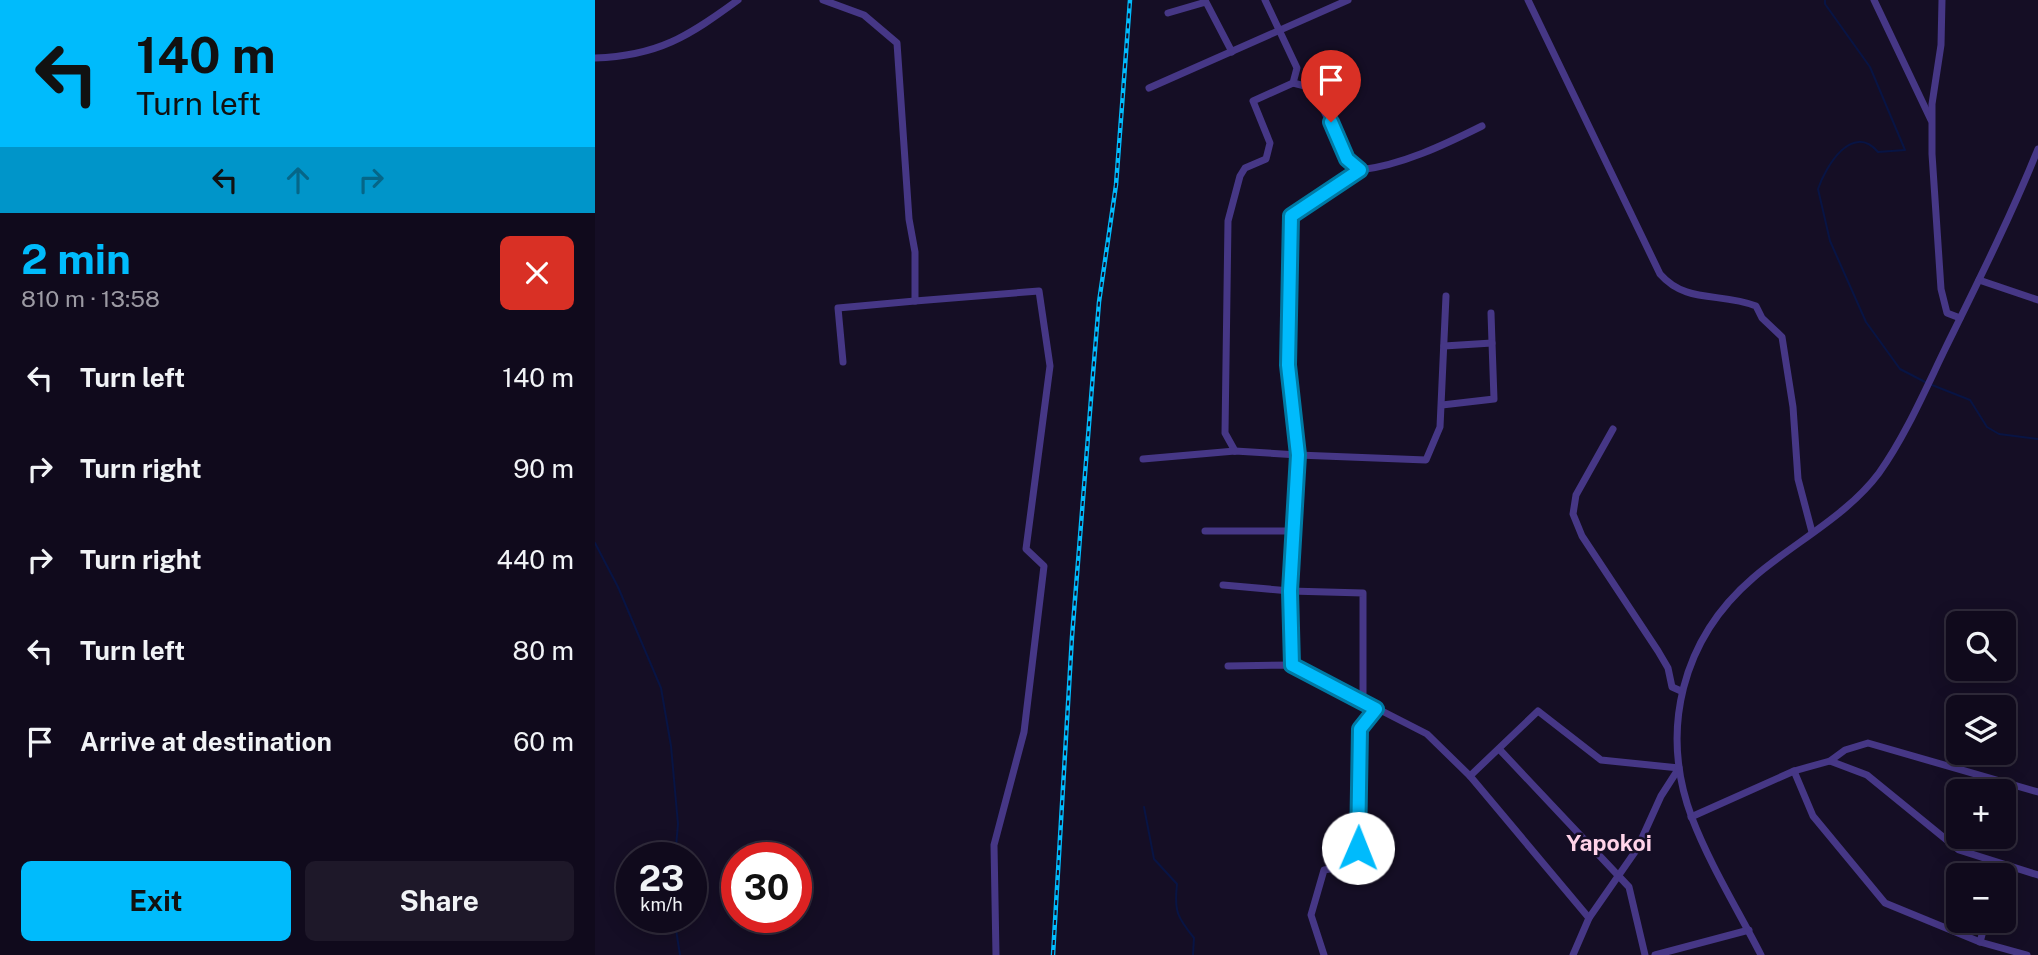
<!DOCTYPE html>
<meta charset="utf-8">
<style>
body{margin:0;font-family:"Public Sans",sans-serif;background:#1e1829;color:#f1f3f6;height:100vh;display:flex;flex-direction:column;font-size:26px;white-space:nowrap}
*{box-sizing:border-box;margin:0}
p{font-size:23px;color:#9c9aa3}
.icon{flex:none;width:38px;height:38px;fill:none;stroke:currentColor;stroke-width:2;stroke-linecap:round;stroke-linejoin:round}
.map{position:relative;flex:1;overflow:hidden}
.drawer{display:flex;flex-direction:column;background:#100a1c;width:595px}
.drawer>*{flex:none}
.banner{background:#00bbfc;color:#111;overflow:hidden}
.buttons{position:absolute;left:1351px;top:611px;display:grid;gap:14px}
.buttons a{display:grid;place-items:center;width:70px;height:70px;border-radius:10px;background:#100a1c;box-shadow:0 4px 18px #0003,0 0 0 2px #302b3b;font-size:35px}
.speed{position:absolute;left:21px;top:842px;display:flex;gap:14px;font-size:35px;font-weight:700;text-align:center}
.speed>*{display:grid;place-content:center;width:91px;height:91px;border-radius:50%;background:#100a1c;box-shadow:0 4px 18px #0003,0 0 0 2px #302b3b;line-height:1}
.speed small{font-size:18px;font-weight:400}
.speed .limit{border:10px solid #d22;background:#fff;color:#111}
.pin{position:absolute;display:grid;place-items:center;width:60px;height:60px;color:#fff;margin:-72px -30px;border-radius:50% 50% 50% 0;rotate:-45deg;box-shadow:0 0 7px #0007}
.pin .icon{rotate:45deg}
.me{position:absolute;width:77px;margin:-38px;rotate:1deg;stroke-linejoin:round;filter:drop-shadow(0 0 5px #0008)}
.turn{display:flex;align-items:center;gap:24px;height:147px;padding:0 21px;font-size:32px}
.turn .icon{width:91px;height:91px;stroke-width:2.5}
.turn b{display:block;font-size:49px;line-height:60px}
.lanes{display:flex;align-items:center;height:66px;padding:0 21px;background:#0003;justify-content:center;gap:35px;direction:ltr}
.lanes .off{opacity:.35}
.round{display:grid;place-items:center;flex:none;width:74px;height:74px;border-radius:10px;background:#1e1829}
.overview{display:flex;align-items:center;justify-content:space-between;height:119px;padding:0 21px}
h1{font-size:42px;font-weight:700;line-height:52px;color:#00bbfc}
.action{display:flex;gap:14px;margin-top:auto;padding:14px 21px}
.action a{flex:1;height:80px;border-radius:10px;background:#00bbfc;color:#111;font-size:28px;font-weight:700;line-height:80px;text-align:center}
.action a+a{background:#1e1829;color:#f1f3f6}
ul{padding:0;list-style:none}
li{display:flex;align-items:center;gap:21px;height:91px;padding:0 21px}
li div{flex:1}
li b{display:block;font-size:26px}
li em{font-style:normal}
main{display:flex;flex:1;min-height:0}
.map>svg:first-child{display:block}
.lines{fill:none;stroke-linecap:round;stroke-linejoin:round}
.stream{stroke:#081444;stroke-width:2}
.minor{stroke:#463786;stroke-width:7}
.rail-casing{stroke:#00bbfc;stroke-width:4.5}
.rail{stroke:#150e25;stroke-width:2;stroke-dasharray:5;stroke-linecap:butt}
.route-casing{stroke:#007aa4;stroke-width:18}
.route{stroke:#00bbfc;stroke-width:12}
.labels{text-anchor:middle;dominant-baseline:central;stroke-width:5;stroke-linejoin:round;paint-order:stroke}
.quarter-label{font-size:23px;font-weight:bold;fill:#ffd3e8;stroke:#150e25}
</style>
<main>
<section class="drawer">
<div class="banner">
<div class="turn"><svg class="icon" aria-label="left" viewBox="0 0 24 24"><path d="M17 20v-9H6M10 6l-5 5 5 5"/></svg><div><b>140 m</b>Turn left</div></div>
<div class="lanes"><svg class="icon" aria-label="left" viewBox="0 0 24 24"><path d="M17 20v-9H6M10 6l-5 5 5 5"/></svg><svg class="icon off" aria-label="ahead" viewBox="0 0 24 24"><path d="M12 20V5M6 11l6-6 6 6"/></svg><svg class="icon off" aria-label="right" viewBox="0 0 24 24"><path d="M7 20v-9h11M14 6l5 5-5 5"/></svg></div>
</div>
<div class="overview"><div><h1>2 min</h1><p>810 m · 13:58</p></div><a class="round" style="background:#d93025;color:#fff"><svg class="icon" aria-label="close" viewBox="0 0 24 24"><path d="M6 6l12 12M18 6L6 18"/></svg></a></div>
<ul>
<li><svg class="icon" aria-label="left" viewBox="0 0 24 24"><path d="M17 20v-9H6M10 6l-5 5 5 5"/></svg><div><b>Turn left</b></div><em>140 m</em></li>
<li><svg class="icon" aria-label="right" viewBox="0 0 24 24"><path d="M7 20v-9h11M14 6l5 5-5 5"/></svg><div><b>Turn right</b></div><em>90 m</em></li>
<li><svg class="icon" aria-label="right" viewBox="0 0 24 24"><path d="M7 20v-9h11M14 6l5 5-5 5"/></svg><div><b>Turn right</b></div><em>440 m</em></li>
<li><svg class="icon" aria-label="left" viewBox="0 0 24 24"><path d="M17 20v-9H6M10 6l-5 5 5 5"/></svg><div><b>Turn left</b></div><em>80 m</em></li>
<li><svg class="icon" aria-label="arrive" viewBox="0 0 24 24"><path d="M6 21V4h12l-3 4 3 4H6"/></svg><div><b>Arrive at destination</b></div><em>60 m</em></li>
</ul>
<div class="action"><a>Exit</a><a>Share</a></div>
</section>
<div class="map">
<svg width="1443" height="955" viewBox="0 0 1443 955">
<rect width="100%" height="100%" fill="#150e25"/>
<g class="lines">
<g class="stream">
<path d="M1230,0v4l45,63 35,83 -27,2c-26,-30 -52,14 -60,37l12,52 36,81 34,47 27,14"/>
<path d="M1337,385l38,15 17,27 12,7 39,5"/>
<path d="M0,543l23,44 43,101 10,58 7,78 -3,34"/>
<path d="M549,807l10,52 23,25c-3,27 0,33 17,54l-1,17"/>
<path d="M79,917l6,38"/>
</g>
<g class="minor">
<path d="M228,0l41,15 33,28 12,176 6,33v49l124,-10 11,75 -24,183 18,17 -20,166 -30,113 2,110"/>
<path d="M933,0l132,274c26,30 60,18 96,32l6,12 20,19 11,70 5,72 14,53"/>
<path d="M1279,0l57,120"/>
<path d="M1347,0l-1,45 -9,59v50l9,135 6,24 13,5"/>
<path d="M573,13l38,-11 26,50"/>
<path d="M0,58c63,-2 94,-22 143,-58"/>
<path d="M698,83l20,5 34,71 13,11c42,-5 84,-25 122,-44"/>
<path d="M554,88l199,-88"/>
<path d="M765,170l-69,46 -3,149 10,90 128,5 14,-33 6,-131"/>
<path d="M1384,280l59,20"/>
<path d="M849,346l48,-3 -1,-30"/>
<path d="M248,362l-5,-54 77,-7"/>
<path d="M847,405l52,-6 -2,-56"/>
<path d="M1018,429l-37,66 -3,19 9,22 76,115 10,17 4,19 9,4"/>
<path d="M640,451l-10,-18 3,-212 12,-45 5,-8 21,-9 4,-16 -17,-42 40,-18 4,-15 -32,-68"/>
<path d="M548,459l92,-8 63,4 -4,76h-89"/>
<path d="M628,585l67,6 4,-60"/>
<path d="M697,665l-2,-74 73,2v109"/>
<path d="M633,666l64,-1 135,69 43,42 119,142"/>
<path d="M905,750l129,137 16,68"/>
<path d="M1235,761l15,-11 23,-7 170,49"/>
<path d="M1199,771l19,45 72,87 95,39 47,13"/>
<path d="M875,776l68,-65 63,49 78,8 -18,28 -24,53 -48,69 -16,37"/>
<path d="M1096,817l103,-46 36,-10 37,14 92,75 79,25"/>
<path d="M1385,942l6,-22"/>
<path d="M729,955l-13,-40 13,-45 24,-4 10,-18 2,-119 16,-20"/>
<path d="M1060,955l94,-25"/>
<path d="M1166,955c-23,-45 -51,-90 -69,-137 -33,-88 -10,-179 61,-240 40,-35 94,-62 126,-105 27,-38 47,-85 67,-126 32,-65 65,-131 92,-198"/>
</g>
<defs>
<path id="rail" d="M458,955l19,-318 21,-263 6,-72 17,-117 14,-185"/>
</defs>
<use href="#rail" class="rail-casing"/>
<use href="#rail" class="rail"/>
</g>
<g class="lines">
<defs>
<path id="route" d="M736,122l16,37 13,11 -69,46 -3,149 10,90 -8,136 2,74 84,44 -16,20 -2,119"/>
</defs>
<use href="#route" class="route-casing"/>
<use href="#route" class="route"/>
</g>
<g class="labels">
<g class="quarter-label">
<text x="1014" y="842">Yapokoi</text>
</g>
</g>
</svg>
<div class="buttons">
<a><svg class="icon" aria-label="search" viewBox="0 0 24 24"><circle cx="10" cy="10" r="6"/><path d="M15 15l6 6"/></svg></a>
<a><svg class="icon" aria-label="layers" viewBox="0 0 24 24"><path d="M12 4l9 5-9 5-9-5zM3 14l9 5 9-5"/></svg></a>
<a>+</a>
<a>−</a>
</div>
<div class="speed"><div>23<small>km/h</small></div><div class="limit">30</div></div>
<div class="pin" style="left:736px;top:122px;background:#d93025"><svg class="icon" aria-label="arrive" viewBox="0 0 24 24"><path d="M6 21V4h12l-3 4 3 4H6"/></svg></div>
<svg class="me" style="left:763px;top:848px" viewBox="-20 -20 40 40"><circle r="19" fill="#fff"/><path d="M0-13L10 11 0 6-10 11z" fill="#00bbfc"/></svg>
</div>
</main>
